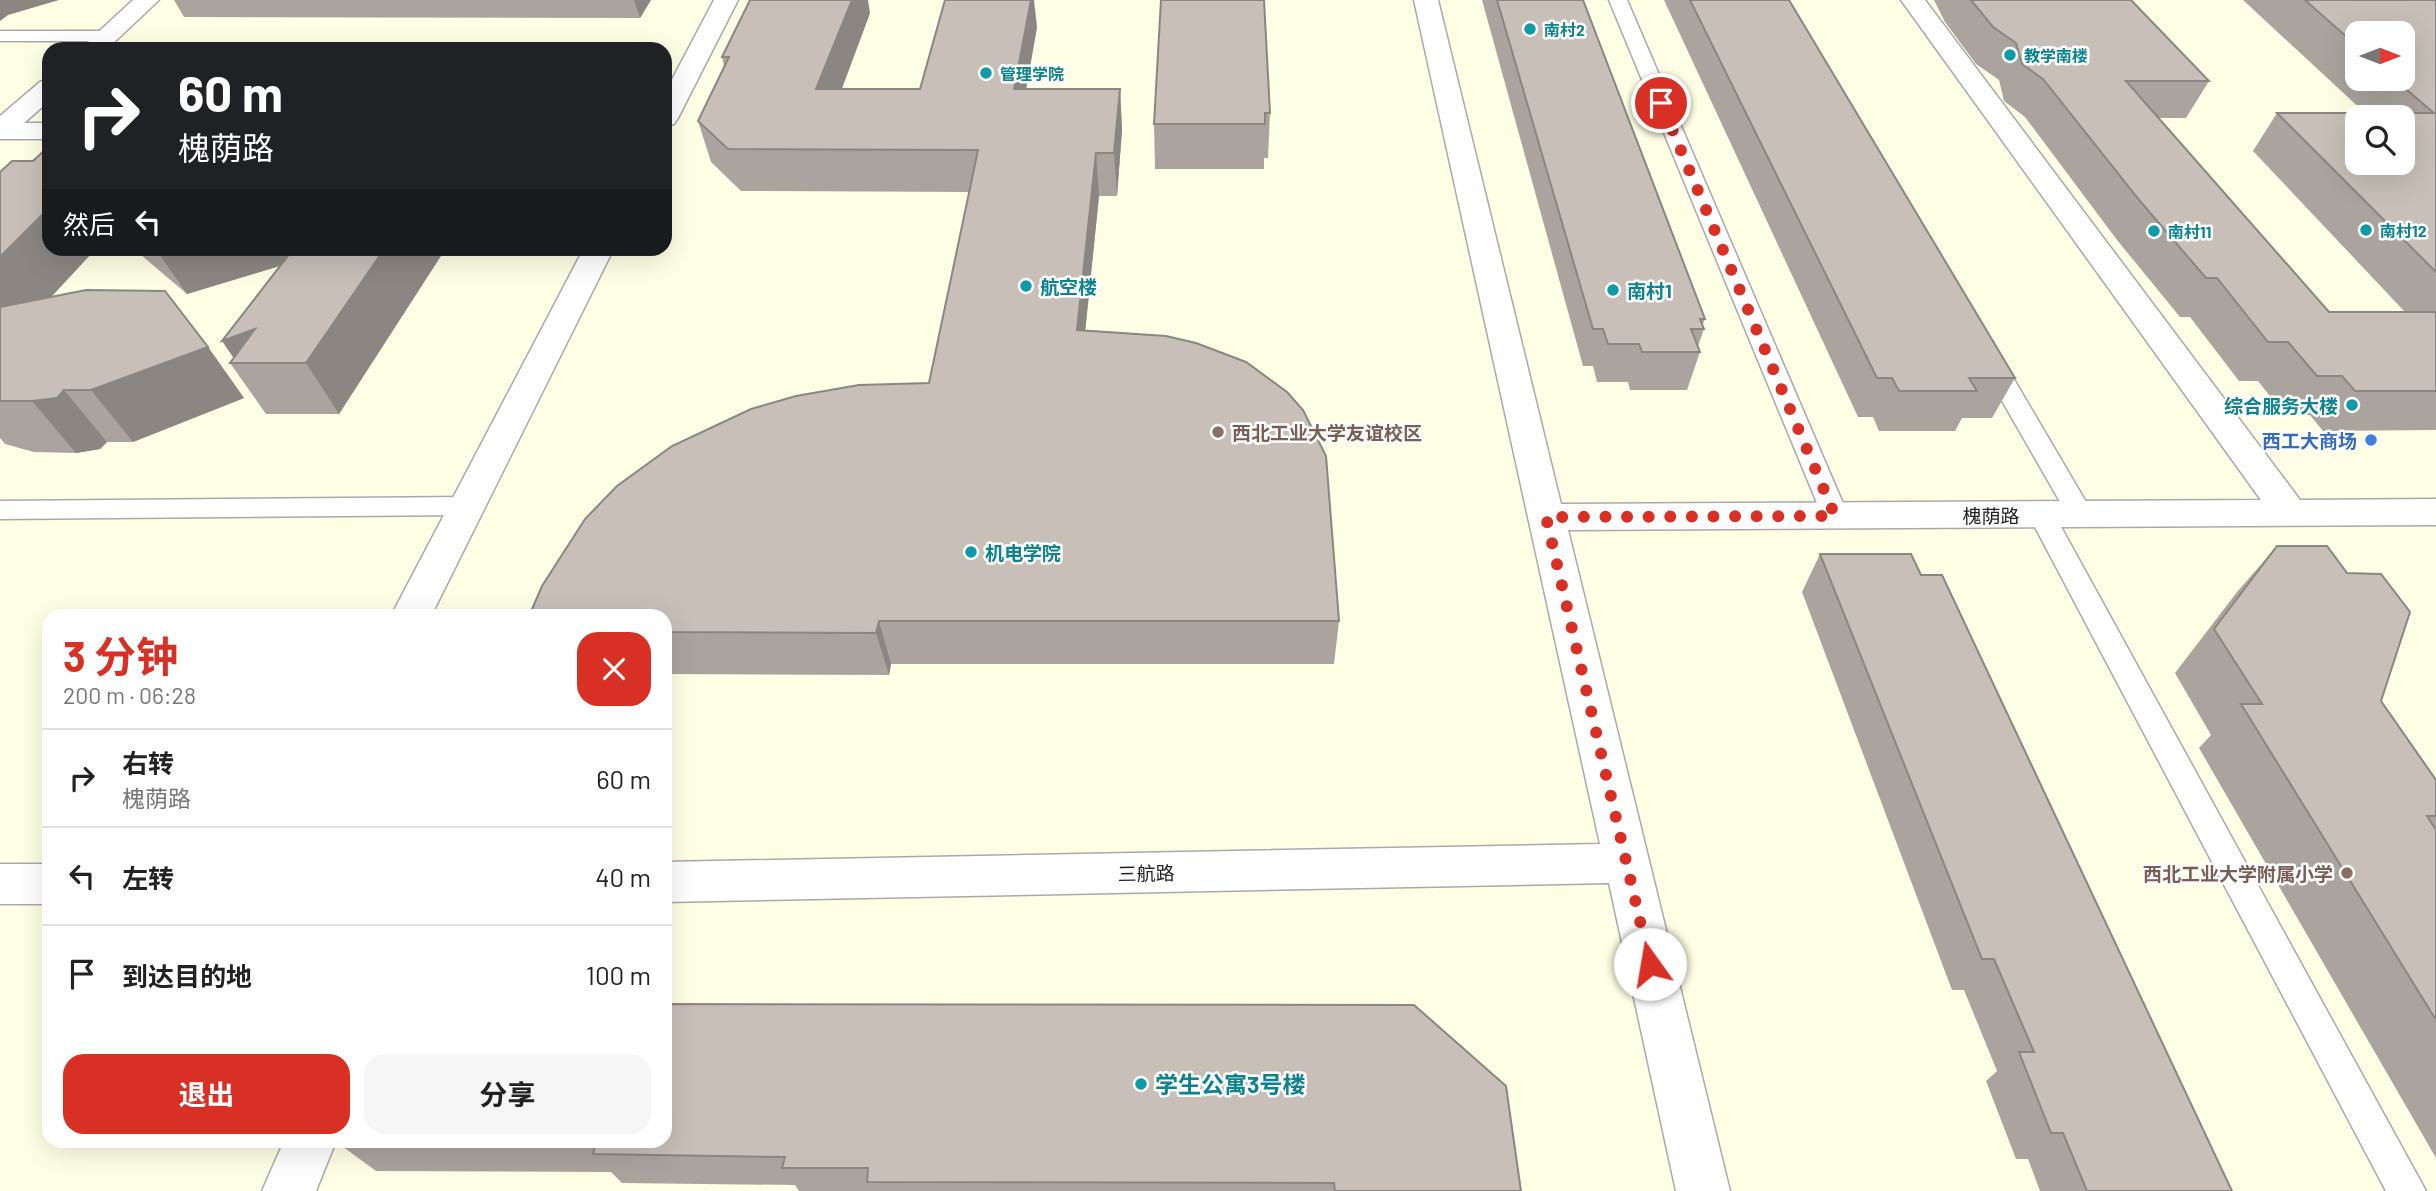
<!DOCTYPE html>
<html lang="zh">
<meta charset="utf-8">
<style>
body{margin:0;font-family:Barlow,"Noto Sans SC",sans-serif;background:#f6f6f6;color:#222;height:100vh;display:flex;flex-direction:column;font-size:26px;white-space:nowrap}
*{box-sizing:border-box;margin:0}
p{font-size:23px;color:#767676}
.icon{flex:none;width:38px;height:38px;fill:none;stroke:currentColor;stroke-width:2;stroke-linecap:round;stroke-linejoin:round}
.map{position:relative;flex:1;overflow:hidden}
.sheet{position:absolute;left:42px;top:609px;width:630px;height:539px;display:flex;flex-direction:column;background:#fff;border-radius:21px;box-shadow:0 7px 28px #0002}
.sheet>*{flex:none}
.banner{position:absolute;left:42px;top:42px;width:630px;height:214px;border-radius:21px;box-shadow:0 7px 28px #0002;background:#202124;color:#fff;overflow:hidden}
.needle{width:46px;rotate:90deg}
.controls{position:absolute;left:2345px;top:21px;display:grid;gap:14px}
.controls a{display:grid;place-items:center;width:70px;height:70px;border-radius:14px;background:#fff;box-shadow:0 7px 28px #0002;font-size:35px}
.pin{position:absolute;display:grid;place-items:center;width:60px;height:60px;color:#fff;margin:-30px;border:4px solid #fff;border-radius:50%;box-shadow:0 2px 7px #0007}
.me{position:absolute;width:77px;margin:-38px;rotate:347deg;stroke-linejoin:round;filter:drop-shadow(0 0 5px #0008)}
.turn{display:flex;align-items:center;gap:24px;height:147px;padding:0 21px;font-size:32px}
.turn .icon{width:91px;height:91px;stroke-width:2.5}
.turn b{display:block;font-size:49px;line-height:60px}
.then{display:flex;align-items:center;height:66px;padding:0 21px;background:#0003;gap:14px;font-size:26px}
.round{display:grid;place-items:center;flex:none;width:74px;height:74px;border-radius:21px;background:#f6f6f6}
.head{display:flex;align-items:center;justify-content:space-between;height:119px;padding:0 21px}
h1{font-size:42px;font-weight:700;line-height:52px;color:#d93025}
.primary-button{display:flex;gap:14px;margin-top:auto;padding:14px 21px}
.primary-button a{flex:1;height:80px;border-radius:21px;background:#d93025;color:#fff;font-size:28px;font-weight:700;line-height:80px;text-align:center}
.primary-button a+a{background:#f6f6f6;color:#222}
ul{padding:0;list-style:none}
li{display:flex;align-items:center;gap:21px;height:98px;padding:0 21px;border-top:2px solid #e0e0e0}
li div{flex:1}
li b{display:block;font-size:26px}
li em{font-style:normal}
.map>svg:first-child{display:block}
.education{fill:#ffffe5;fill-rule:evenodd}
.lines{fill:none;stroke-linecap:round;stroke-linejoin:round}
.lane-casing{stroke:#a9a9a9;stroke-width:3}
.street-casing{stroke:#a9a9a9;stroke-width:3}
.lane{fill:#fff;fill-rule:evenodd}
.street{fill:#fff;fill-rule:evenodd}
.wall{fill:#aba49e;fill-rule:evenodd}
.shaded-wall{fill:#8b8681}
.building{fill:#c7bfb8;stroke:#8b8681;stroke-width:2;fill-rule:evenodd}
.route{stroke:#d93025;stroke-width:12;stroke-dasharray:0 21.6}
.culture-dot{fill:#0f9aa8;stroke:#fff;stroke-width:2.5}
.education-dot{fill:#8d6e63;stroke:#fff;stroke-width:2.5}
.shop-dot{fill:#3f7fe0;stroke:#fff;stroke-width:2.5}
.labels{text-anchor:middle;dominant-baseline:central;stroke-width:5;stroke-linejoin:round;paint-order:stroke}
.far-culture-label{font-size:16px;font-weight:bold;fill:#0d838f;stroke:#fff;text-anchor:start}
.culture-label{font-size:19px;font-weight:bold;fill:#0d838f;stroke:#fff;text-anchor:start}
.education-label{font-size:19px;font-weight:bold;fill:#785e54;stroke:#fff;text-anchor:start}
.shop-label{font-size:19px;font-weight:bold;fill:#366cbe;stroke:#fff;text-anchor:end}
.street-label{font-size:19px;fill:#222;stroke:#fff}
.near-culture-label{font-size:23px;font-weight:bold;fill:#0d838f;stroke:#fff;text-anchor:start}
</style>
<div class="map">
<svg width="2436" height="1191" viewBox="0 0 2436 1191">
<rect width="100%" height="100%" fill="#f2efe9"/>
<path class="education" d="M0,0h2436v1191h-2436zM2357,33h46v46h-46zM49,49h616v199h-616zM2357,117h46v46h-46zM49,616h616v525h-616z"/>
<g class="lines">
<defs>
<g id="lane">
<path d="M1609,0h18l221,515 -4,7 -9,2 -9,-2 -4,-7z"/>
<path d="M0,31h107l9,5 -9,5h-107z"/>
<path d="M1990,351l8,3 4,5 87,148 4,7 -4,7 -9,2 -9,-2 -93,-162 4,-5z"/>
<path d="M467,497l9,2 4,7 -4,7 -9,2 -467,4v-18z"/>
<path d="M2041,505l9,2 4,7 372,677h-40l-358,-677 4,-7z"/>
</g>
<g id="street">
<path d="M133,0h26l-52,49h-27z"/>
<path d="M714,0h24l-60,118 -4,6 -9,2v-33z"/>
<path d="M1414,0h24l123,504 700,-4 -360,-500h24l375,500 136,-1v26l-868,5 162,661h-54l-67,-308 -944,19v-40l935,-18z"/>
<path d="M49,79v22l-25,22h25v16h-49v-23l40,-34z"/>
<path d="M584,248h30l-183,368h-40z"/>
<rect x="0" y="864" width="49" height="40"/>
<path d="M284,1141h52l-20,50h-54z"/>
</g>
</defs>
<use href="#lane" class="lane-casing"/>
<use href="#street" class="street-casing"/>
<use href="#lane" class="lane"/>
<use href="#street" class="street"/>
</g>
<g class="wall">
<path d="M174,0h477l-11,18 -456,-1z"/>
<path d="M1482,0h101l122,319 -3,7 2,3 -6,17 2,6 -13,38h-57l-2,-8h-31l-4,-16h-10z"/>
<path d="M1664,0h125l226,378 -23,40h-30l-7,13h-76l-6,-14h-15z"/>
<path d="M1934,0h197l78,81 -23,37h-27l170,194h76l-152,-161 24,-38h88l-122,-113h193v430l-113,1 -13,-16h-25l-27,-34h-19l-49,-64h-10l-63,-77 -92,-123 -21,-16 -5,-21 -23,-16 -31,-42zM2357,33l46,46h-46z"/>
<path d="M870,13l-28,76h78l117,-62 -11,62h94l2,41 -5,66h-18l-14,134 254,291 -5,43h-443l-2,11 -224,-1v-58l264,-233 40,-191 -228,-1 -30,-29 -13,-41 26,-55 -2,-9z"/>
<path d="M1270,113l-2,45h-4v11h-109l-1,-45z"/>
<path d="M33,161l16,87h397l-107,166h-73l-36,-51 4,-5 46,-92 -93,28 -46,-39 -50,-1 -40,43 157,50 36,51 -111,44h-26l-7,7 -24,4 -42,-1 -29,-8 -5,-6v-266z"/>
<path d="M2277,546l104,155 55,79v378l-237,-410 12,-13 -36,-62 62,-81z"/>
<path d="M1820,554l101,21 311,616h-192l-12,-32h-12l-30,-78 11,-10 -33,-81h-12l-150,-398z"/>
<path d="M335,1141h330l856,50h-722l-4,-6 -173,-2 -11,-11 -235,-1z"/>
</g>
<g class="shaded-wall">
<path d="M0,0h59l-51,15 -8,6z"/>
<path d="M634,0h17l-11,18z"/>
<path d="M852,0h16l2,13 -44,117 -10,-41z"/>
<path d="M1031,0h3l3,27 -18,103 -5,-41z"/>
<path d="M1120,89l2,41 -5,66 -3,-43z"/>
<path d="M1096,153l3,43 -18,177 -4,-43z"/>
<path d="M49,208v40h38l4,6 -91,98v-95z"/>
<path d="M155,248h184l-152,46z"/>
<path d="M385,248h61l-107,166 -33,-51z"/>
<path d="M255,329l-18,34 -15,-22z"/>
<path d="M208,347l36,51 -111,44 -42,-52z"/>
<path d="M64,390l43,52 -7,7 -24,4 -44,-52z"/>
<path d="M879,621l12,43 -2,11 -13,-42z"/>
</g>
<g class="building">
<path d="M750,0h102l-36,89h104l25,-89h86l-17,89h106l-6,64h-18l-19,177 89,6 30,7 50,19 41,30 16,18 23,46 13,165h-460l-3,12 -211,-1v-16h-136l13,-30 43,-67 32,-33 55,-40 79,-37 45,-13 63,-11 70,-2 49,-233 -250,-1 -30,-28 31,-64h-7z"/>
<path d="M1161,0h103l6,113h-5v11h-111z"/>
<path d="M1497,0h86l122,319h-5l4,10h-13l9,23h-58l-3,-8h-31l-5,-15h-10z"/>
<path d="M1690,0h99l226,378h-46l8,13h-78l-7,-13h-15z"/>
<path d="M1971,0h160l78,81h-83l203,231h107v79h-81l-13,-15h-25l-29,-34h-20l-51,-64h-11l-66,-77 -97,-122 -21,-15 -6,-21 -23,-16z"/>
<path d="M2305,0h131v272l-159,-159h157l-40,-34h9v-46h-46v13zM2357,117h46v46h-46z"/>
<path d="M47,148h2v60l-49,49v-85l12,-11h21z"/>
<path d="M294,248h91l-79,115h-76l25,-34 -33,12z"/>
<path d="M86,290l79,1 43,56 -117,43h-27l-7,8 -25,3h-32v-94z"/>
<path d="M2277,546h50l20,27 34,1 29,38 -29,89 55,79v36h-9l9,14v190l-195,-316h21l-48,-75z"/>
<path d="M1820,554h91l10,21h21l290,616h-145l-24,-58h-12l-32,-81h15l-40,-93h-12z"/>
<path d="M665,1004l749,1 92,81 15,105h-186l-1,-8 -467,-1 1,-14h-86l3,-11 -192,-3 3,-12 -261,-1h330z"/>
</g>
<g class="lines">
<path class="route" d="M1650,964l-104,-447 289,-1 -174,-413"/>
</g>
<g class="culture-dot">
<circle cx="1530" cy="29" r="7"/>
<circle cx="2010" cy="55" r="7"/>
<circle cx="986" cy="73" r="7"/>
<circle cx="2366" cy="230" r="7"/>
<circle cx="2154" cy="231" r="7"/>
<circle cx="1026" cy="286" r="7"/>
<circle cx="1613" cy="290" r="7"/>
<circle cx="2352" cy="405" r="7"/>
<circle cx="971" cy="552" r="7"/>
<circle cx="1141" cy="1084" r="7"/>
</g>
<g class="education-dot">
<circle cx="1218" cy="432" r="7"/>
<circle cx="2347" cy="873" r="7"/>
</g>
<circle class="shop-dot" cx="2371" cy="440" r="7"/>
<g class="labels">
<g class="far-culture-label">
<text x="1544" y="29">南村2</text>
<text x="2024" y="55">教学南楼</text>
<text x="1000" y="73">管理学院</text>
<text x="2380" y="230">南村12</text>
<text x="2168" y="231">南村11</text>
</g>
<g class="culture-label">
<text x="1040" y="286">航空楼</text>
<text x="1627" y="290">南村1</text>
<text x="2338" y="405" text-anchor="end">综合服务大楼</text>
<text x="985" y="552">机电学院</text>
</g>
<g class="education-label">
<text x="1232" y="432">西北工业大学友谊校区</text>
<text x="2333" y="873" text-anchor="end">西北工业大学附属小学</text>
</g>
<g class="shop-label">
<text x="2357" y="440">西工大商场</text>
</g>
<g class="street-label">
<text x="1991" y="515">槐荫路</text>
<text transform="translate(1146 873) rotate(-1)">三航路</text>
</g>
<g class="near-culture-label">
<text x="1155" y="1084">学生公寓3号楼</text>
</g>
</g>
</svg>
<div class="controls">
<a><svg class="needle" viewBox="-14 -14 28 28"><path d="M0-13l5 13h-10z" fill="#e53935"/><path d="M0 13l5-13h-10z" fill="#767676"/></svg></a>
<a><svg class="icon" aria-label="search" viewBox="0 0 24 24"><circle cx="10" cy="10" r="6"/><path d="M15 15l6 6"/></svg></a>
</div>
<div class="pin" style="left:1661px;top:103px;background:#d93025"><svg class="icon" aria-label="arrive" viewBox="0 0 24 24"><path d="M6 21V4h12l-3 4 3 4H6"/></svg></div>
<svg class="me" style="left:1650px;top:964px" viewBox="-20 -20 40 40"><circle r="19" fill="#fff"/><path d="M0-13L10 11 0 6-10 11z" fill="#d93025"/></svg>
<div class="banner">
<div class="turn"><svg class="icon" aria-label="right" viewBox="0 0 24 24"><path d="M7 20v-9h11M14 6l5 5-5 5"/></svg><div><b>60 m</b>槐荫路</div></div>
<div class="then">然后<svg class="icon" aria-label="left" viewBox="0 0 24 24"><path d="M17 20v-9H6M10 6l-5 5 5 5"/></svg></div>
</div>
<section class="sheet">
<div class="head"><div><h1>3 分钟</h1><p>200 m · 06:28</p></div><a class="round" style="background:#d93025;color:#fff"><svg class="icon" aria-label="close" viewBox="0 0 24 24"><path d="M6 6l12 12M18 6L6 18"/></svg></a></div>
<ul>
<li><svg class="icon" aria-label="right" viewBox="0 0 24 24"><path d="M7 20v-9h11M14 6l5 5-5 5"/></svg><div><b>右转</b><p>槐荫路</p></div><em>60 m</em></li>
<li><svg class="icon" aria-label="left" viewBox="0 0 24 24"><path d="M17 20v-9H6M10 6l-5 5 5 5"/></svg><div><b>左转</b></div><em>40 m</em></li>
<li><svg class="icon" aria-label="arrive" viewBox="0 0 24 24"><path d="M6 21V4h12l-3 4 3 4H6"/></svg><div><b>到达目的地</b></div><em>100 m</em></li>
</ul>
<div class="primary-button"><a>退出</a><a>分享</a></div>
</section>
</div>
